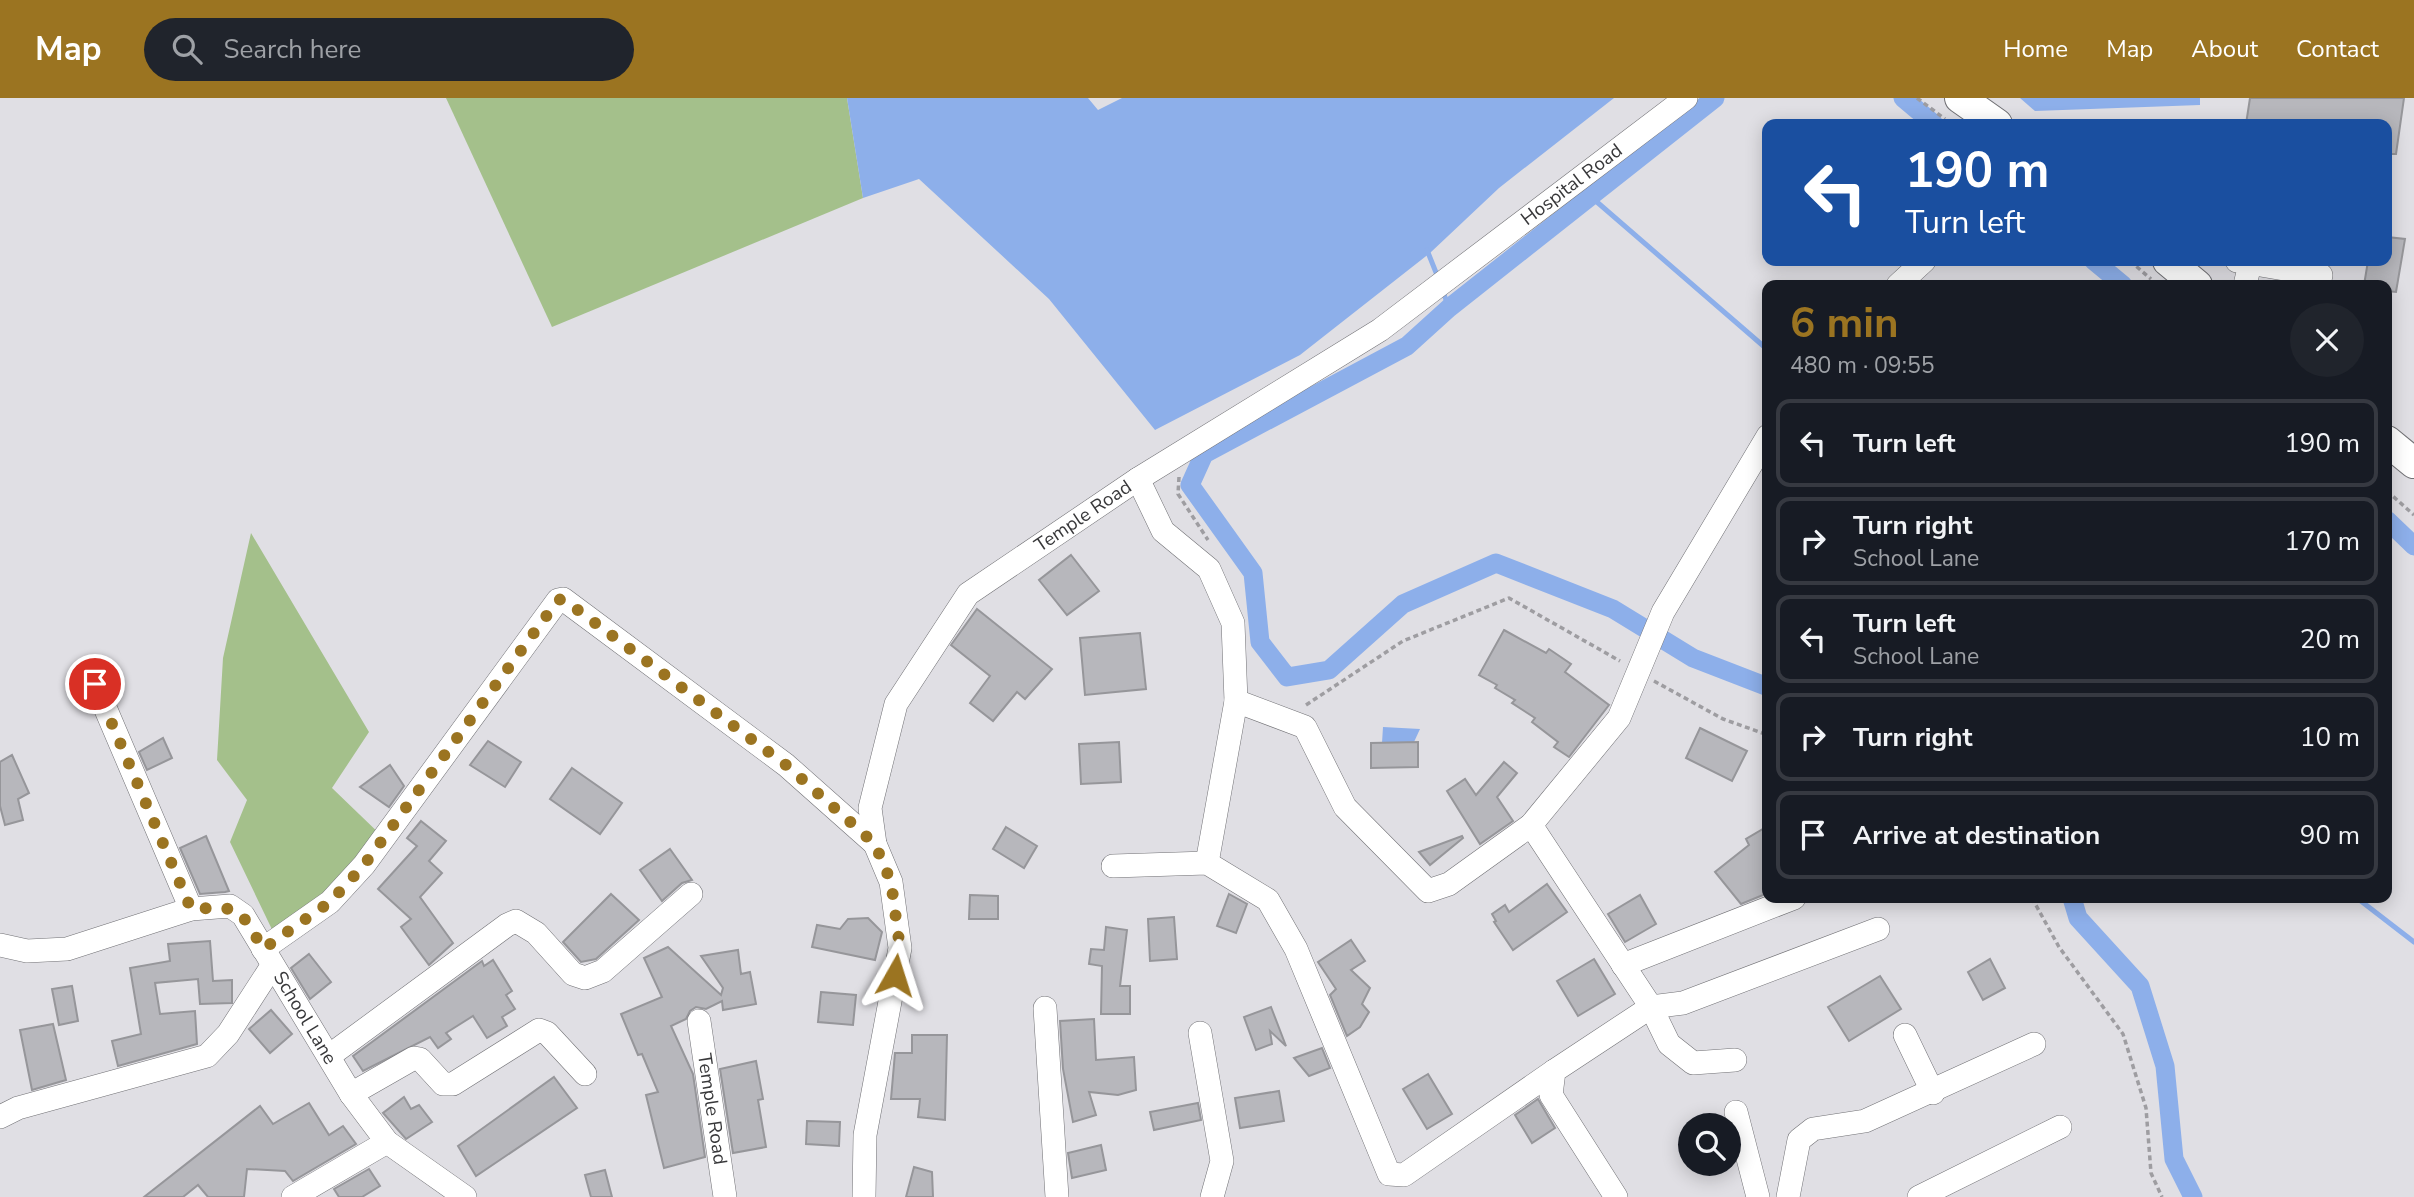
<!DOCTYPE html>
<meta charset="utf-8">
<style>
body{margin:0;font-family:"Nunito Sans",sans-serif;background:#20242c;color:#f1f3f6;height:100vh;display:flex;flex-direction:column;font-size:26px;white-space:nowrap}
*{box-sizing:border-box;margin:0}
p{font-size:23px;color:#9ea1a6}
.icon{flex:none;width:38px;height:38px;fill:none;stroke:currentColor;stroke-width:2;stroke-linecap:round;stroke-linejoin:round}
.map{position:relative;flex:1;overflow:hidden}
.side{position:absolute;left:1762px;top:182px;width:630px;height:623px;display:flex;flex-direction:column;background:#171b24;border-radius:14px;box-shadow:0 4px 18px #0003}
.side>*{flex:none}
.banner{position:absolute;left:1762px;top:21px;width:630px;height:147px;border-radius:14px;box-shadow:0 4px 18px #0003;background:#1a4fa0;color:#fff;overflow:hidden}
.tools{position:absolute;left:1678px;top:1015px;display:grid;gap:14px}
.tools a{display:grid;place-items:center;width:63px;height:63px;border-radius:50%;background:#171b24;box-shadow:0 4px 18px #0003;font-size:35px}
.pin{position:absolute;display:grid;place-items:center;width:60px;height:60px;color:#fff;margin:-30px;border:4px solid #fff;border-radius:50%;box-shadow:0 2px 7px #0007}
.me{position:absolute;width:77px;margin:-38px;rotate:6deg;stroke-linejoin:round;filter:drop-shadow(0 0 5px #0008)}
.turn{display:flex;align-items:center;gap:24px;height:147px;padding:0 28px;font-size:32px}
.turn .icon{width:91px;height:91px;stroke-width:2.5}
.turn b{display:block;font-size:49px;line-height:60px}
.round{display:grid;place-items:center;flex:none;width:74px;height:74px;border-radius:37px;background:#20242c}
.head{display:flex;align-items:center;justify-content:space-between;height:119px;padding:0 28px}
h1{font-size:42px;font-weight:700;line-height:52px;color:#9b7421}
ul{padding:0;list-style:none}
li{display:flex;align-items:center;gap:21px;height:88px;margin:0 14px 10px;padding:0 14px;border:4px solid #363941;border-radius:14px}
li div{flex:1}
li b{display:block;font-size:26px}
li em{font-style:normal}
header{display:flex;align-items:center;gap:42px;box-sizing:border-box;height:98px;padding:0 35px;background:#9b7421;color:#fff}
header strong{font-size:33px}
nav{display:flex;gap:38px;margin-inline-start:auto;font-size:24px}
.search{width:490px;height:63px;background:#20242c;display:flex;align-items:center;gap:18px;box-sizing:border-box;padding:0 24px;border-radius:38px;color:#9ea1a6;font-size:26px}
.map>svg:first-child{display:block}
.green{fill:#a4c08b}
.water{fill:#8dafea}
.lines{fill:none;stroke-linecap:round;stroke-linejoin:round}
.stream{stroke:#8dafea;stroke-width:5}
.canal{stroke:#8dafea;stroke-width:19}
.building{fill:#b7b7bc;stroke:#96969a;stroke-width:2}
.minor-casing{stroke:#717175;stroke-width:24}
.major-casing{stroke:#717175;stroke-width:32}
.path{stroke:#9e9da1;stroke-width:3.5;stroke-dasharray:5 3.5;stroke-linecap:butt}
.minor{stroke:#fff;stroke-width:23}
.major{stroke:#fff;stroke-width:30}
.route{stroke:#9b7421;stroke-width:12;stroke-dasharray:0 21.6}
.labels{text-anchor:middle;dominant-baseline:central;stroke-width:5;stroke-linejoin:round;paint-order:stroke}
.street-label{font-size:19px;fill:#38383a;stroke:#fff}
</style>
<header>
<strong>Map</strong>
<div class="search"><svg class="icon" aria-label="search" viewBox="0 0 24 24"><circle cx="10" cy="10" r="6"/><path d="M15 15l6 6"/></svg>Search here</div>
<nav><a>Home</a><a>Map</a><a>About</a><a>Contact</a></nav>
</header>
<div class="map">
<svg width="2414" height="1099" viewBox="0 0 2414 1099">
<rect width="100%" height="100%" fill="#e0dfe4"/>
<g class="green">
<path d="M446,0h401l16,100 -311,129z"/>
<path d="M251,435l118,199 -37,56 54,52 -107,104 -49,-102 17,-42 -30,-40 6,-102z"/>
</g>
<g class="water">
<path d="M847,0h241l10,12 24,-12h492l-115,90 -69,65 -130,102 -145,75 -106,-131 -130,-120 -56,19z"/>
<path d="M2020,0h180v7l-165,6z"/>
<path d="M1383,629l37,2 -6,13 -32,1z"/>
</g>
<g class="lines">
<g class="stream">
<path d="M1590,98l178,154"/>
<path d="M1427,152l12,30"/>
<path d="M1442,191l7,19"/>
<path d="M2357,800l57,44"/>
</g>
<g class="canal">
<path d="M1715,0l-266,210 -42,38 -203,108 -14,31 63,88 7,69 27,35 42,-7 74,-66 93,-41 117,46 80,49 75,29"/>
<path d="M1903,0l31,26"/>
<path d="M2094,163l29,24"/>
<path d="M2387,422l27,26"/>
<path d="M2072,800l6,20 62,68 25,80 9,93 19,38"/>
</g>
</g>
<g class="building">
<path d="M2250,0h154l-8,56h-9v-30h-141z"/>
<path d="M2387,139l18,2 -9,53 -9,-1v-6h-23l4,-24h19z"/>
<path d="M1071,457l28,36 -32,24 -28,-35z"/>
<path d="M977,511l75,60 -27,30 -8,-7 -24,29 -23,-18 20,-27 -39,-31z"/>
<path d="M1504,532l42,23 3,-4 22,15 -6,8 44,33 -40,52 -15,-10 4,-5 -26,-20 3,-4 -23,-15 3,-3 -20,-12 2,-3 -18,-10z"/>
<path d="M1140,535l6,56 -61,6 -5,-57z"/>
<path d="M1700,630l47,23 -15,30 -46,-23z"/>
<path d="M163,640l9,20 -25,12 -8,-18z"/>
<path d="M488,643l33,21 -16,25 -35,-22z"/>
<path d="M1119,644l2,40 -40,2 -2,-40z"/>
<path d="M1418,644v25l-47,1v-25z"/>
<path d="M12,657l17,38 -11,6 5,21 -18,5 -5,-19v-44z"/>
<path d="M1504,664l13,11 -20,24 16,24 -33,23 -33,-53 18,-12 11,16z"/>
<path d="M390,667l14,21 -15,21 -29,-20z"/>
<path d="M572,670l50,35 -22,31 -50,-35z"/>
<path d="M421,723l25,20 -17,20 13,12 -22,24 33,46 -24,22 -28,-38 10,-8 -33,-30 39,-43 -10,-8z"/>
<path d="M1768,728v67l-27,11 -26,-32 34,-27 -3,-6z"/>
<path d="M1006,729l31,19 -13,22 -31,-19z"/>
<path d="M206,738l23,55 -4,1 -25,2 -20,-46z"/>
<path d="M1462,738l1,2 -33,27 -11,-13z"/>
<path d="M670,751l22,31 -10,3 -20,18 -22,-31z"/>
<path d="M1547,786l20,28 -54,38 -19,-28 2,-1 -4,-7 13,-9 4,7z"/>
<path d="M611,796l28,26 -43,39 -15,3 -18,-20z"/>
<path d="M1229,796l18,10 -11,29 -19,-7z"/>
<path d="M970,797l28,1v23h-29z"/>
<path d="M1640,797l16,29 -31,18 -17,-28z"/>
<path d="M1174,819l3,42 -27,2 -2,-42z"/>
<path d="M868,820l14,14 -7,28 -63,-13 5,-22 23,4 8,-10z"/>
<path d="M1106,829l21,3 -7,56h10v28h-29l1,-48 -13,-2 2,-15 13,1z"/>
<path d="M1351,842l14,21 -14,9 19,18 -8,16 7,8 -9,15 -13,9 -17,-41 6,-6 -18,-27z"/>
<path d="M210,843l3,40 19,-1v23l-32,1 -2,-25 -43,4 5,31 35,-3 2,33 -79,22 -6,-25 29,-7 -11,-66 40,-7 -2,-17z"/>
<path d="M668,849l53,48 2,-7 -22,-32 37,-6 3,24 9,-2 6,32 -33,6 -1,-9 -16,8 -10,-2 -6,4 -4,8 -15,7 22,48 12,83 -41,11 -18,-73 12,-3 -16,-38 -4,1 -17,-41 41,-17 -18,-39z"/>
<path d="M309,856l22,28 -21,17 -19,-31z"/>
<path d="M1594,861l21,35 -37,22 -21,-35z"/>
<path d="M1990,861l15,29 -22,12 -15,-28z"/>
<path d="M493,862l19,31 -6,4 9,14 -13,8 5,9 -20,12 -14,-22 -27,17 5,6 -13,9 -8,-11 -67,34 -10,-15 129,-95 2,5z"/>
<path d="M1880,878l21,33 -52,32 -21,-34z"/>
<path d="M72,888l6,35 -19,4 -7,-36z"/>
<path d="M821,894l35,3 -3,30 -35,-3z"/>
<path d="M1271,909l15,39 -16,-15 2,13 -16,6 -12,-33z"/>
<path d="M271,912l21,24 -22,19 -21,-24z"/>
<path d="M1094,921l2,41 38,-3 2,33 -18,5 -29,-3 7,23 -23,7 -10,-53 -3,-48z"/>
<path d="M53,926l13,56 -34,10 -12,-60z"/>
<path d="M912,937h35l-2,85 -27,-3 2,-18h-29l4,-46h17z"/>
<path d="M1322,950l8,20 -21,8 -15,-18z"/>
<path d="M756,963l7,38 -5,1 8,47 -33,6 -13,-84z"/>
<path d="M1428,976l24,40 -25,15 -24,-40z"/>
<path d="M554,979l23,31 -101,68 -18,-30z"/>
<path d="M1279,993l5,30 -44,7 -5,-30z"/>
<path d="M404,999l7,12 8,-4 13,17 -26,17 -23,-26z"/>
<path d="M1538,1001l17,29 -23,15 -17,-28z"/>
<path d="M309,1005l20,32 14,-9 13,18 -63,37 -8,-10 -38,-2 -3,28h-36l-10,-12 -15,12h-39l116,-91 13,18z"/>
<path d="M1198,1005l3,17 -47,10 -4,-18z"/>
<path d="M807,1023l33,1 -1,24 -33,-2z"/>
<path d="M1101,1047l5,25 -34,8 -4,-25z"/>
<path d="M914,1069l18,5 1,25h-27z"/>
<path d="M369,1071l11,17 -18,11h-23l-5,-8z"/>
<path d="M605,1072l7,27h-21l-6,-22z"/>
</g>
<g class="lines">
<defs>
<g id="minor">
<path d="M2237,163l84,14 -2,10"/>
<path d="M1898,187l26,-24"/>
<path d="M2245,187l5,-21"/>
<path d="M1138,381l25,52 46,38 24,54 3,78 -29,162"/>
<path d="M95,586l96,225"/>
<path d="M1236,603l69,26 40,80 83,84 21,-7 82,-59 88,-107 44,-106 105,-176"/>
<path d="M1531,727l120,182 18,37 24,19 42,-3"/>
<path d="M1113,768l94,-3 61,37 28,49 93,225 15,1 150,-104"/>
<path id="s1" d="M0,847l27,6 40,-2 124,-40 39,-3 13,9 108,179 36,48 78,55"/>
<path d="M263,851l67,-47 34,-37 194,-265 5,-1 223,166 89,79"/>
<path d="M1623,867l171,-67"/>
<path d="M1045,910l12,189"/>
<path id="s2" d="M699,923l26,176"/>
<path d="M1200,935l22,128 -10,36"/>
<path d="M1905,937l28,58"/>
<path d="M329,958l178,-131 9,-4 20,12 37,41 12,4 18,-7 88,-77"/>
<path d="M351,996l63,-36 6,1 23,25h10l86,-54 8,3 38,41"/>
<path d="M1736,1014l22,85"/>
<path d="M0,1019l18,-9 189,-52 21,-22 44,-68"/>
<path d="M293,1099l94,-55"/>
<path id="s3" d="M864,1099l1,-62 35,-187 -9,-66 -16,-38 -5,-36 26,-104 72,-110 170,-115 242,-149 306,-232"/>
<path d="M1616,1099l-65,-102 3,-24 97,-64 32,-4 195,-74"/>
<path d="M1788,1099l11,-57 14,-11 52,-8 169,-77"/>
<path d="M1919,1099l141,-70"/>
</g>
<g id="major">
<path d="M1960,0l37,26"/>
<path d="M2168,163l29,24"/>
<path d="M2387,343l27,22"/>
</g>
</defs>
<use href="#minor" class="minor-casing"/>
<use href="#major" class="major-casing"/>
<g class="path">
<path d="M1917,0l28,21"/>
<path d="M2130,163l21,18"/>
<path d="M1179,379l-1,17 30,46"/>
<path d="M2387,393l27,24"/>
<path d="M1654,583l69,38 45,16"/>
<path d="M1306,607l97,-64 106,-43 111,63"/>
<path d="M2032,800l27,49 64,87 23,74 5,65 11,24"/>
</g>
<use href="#minor" class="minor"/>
<use href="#major" class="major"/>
</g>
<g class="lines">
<path class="route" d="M95,586l96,225c50,-3 47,-3 72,40l67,-47 34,-37 194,-265 5,-1 223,166 89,79 16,38 9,66 -5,27"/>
</g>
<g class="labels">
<g class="street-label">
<text stroke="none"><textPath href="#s3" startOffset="1365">Hospital Road</textPath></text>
<text stroke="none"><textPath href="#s3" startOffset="774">Temple Road</textPath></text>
<text stroke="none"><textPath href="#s1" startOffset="373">School Lane</textPath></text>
<text stroke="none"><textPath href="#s2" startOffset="89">Temple Road</textPath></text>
</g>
</g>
</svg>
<div class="tools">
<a><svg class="icon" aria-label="search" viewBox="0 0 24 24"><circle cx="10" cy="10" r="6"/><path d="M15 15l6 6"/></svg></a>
</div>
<div class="pin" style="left:95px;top:586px;background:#d93025"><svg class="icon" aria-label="arrive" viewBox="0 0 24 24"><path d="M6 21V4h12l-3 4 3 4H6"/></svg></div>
<svg class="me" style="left:895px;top:877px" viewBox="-20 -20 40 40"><path d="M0-17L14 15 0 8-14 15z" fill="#9b7421" stroke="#fff" stroke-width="4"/></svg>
<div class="banner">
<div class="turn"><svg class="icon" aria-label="left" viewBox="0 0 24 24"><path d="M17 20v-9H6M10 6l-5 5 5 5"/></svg><div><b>190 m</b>Turn left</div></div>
</div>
<section class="side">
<div class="head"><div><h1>6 min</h1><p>480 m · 09:55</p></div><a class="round"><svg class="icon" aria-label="close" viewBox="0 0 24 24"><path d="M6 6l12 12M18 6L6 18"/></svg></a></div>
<ul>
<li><svg class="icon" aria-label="left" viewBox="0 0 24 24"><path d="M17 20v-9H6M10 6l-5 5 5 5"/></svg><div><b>Turn left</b></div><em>190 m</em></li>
<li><svg class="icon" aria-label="right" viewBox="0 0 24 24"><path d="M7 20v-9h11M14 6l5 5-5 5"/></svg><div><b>Turn right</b><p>School Lane</p></div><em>170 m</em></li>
<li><svg class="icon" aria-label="left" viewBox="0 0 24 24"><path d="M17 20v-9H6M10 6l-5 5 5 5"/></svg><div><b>Turn left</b><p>School Lane</p></div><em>20 m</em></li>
<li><svg class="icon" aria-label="right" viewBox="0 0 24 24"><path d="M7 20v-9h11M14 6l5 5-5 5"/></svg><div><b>Turn right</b></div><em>10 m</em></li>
<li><svg class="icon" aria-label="arrive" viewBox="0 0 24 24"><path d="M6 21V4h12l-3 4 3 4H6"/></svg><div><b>Arrive at destination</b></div><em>90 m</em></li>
</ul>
</section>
</div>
